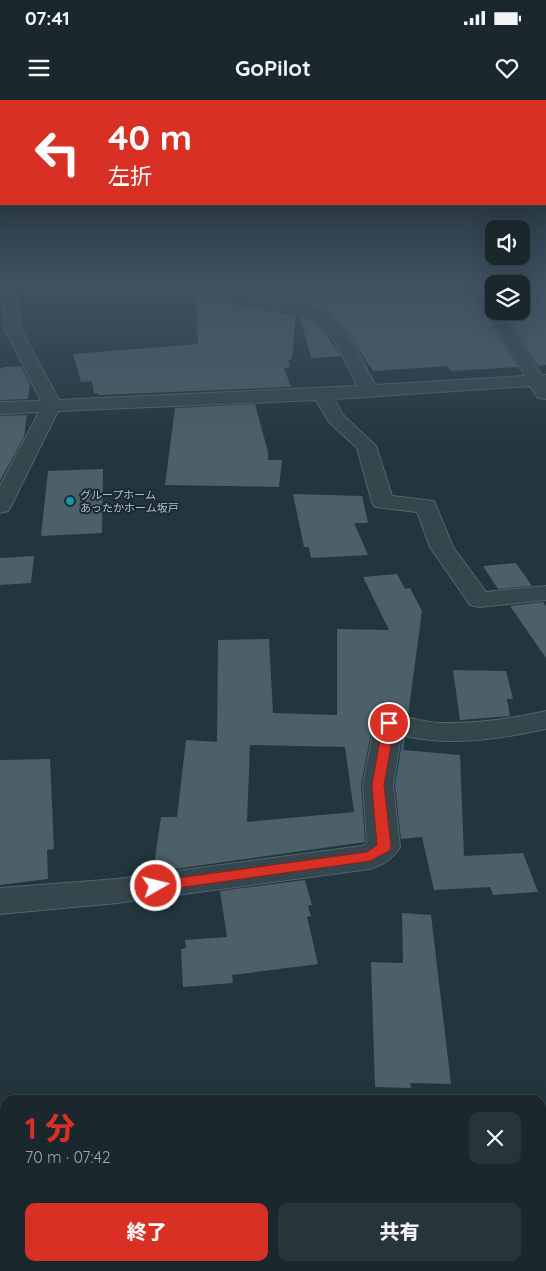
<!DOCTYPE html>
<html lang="ja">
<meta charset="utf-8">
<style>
body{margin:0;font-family:Quicksand,"Noto Sans JP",sans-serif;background:#27343a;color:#f1f3f6;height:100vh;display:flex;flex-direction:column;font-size:19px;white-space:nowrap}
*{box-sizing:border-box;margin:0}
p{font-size:16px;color:#9fa6aa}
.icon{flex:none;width:28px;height:28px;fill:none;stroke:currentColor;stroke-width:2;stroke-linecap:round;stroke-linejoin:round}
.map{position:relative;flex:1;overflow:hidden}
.drawer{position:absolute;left:0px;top:995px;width:546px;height:176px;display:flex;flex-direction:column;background:#1a282e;border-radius:15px 15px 0 0;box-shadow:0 5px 20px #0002,0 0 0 1px #38444a}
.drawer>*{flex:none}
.banner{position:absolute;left:0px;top:0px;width:546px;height:105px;box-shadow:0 5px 20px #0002,0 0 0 1px #38444a;background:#d93025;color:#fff;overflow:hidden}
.fabs{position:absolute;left:485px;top:120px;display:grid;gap:10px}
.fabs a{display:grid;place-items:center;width:45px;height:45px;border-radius:10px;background:#1a282e;box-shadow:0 5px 20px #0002,0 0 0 1px #38444a;font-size:25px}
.pin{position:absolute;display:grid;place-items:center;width:42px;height:42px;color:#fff;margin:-21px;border:2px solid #fff;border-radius:50%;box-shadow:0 1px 5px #0007}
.me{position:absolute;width:55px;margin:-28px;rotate:82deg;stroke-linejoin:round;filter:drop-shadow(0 0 4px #0008)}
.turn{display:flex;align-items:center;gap:18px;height:105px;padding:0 25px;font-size:22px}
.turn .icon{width:65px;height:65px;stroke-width:2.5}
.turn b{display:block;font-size:35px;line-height:42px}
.round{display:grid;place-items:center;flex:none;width:52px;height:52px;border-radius:10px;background:#27343a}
.head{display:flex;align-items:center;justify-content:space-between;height:85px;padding:0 25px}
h1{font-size:30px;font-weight:800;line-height:38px;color:#d93025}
.primary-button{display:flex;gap:10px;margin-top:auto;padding:10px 25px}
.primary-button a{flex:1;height:58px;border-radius:10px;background:#d93025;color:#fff;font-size:20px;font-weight:800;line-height:58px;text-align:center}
.primary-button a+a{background:#27343a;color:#f1f3f6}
.status{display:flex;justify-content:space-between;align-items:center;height:35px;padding:0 25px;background:#1a282e;direction:ltr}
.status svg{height:14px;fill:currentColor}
header{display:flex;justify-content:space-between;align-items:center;height:65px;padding:0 25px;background:#1a282e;font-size:22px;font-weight:800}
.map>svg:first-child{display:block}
.green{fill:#27423c}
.building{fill:#4b6068;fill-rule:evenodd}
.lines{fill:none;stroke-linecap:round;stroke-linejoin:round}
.minor-casing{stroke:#54646b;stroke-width:2}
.minor{fill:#36464d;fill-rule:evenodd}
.route{fill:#d93025;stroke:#8d1f18}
.culture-dot{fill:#0f9aa8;stroke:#1c2b32;stroke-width:2}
.labels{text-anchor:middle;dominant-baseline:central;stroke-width:4;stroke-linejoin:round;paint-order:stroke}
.far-poi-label{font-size:11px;fill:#b2c1c8;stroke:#1c2b32;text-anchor:start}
</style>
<div class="status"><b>07:41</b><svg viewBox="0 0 49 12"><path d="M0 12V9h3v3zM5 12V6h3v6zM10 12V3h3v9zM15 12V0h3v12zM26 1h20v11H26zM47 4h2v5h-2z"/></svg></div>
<header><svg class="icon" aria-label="menu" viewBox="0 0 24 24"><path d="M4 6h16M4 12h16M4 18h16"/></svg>GoPilot<svg class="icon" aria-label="heart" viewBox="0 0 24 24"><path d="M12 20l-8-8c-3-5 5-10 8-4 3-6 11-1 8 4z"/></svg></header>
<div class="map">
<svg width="546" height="1171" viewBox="0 0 546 1171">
<rect width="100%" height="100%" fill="#22363d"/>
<path class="green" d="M156,186h74l1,5 -144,6 2,-8h67z"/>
<g class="building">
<path d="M195,186h33l1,14 9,8 58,7 -4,44 -4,1 2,7 -6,1 7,19 -192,8 -1,-2 -4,1 -2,-13 -11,1 -8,-28 125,-10z"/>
<path d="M246,186h75l3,8 115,-7 3,4h13l6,4h11l16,22 30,50 -67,4 -3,-5 -75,5 -27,-40 -21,-19 -14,-7 -17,-4 -45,-4z"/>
<path d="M546,189v76l-8,1 -34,-55h17v-20z"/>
<path d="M300,216l15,7 9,8 17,25 -30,2z"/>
<path d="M21,266l9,18 -2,15 -28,1v-31l4,-2z"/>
<path d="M255,304l13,48v8h14l-3,27 -114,-2 10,-77z"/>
<path d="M27,315l-3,22 -24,44v-65z"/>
<path d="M103,369l-1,64 -61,3 7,-65z"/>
<path d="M293,394l69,2 6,27h-14l14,32 -57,3 -2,-11h-5z"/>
<path d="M34,456l-3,27 -31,2v-27z"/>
<path d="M516,463l16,23 -34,3 -15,-23z"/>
<path d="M397,474l8,15 5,-1 12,23 -14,105 -15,-2 -14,1 -6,8 -12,62 4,57 -212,30 8,-55h16l9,-77 31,2 1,-102 51,-1 4,74 64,2v-86l52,1 -26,-53zM250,645l95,2 9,65 -107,10z"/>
<path d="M543,502l3,4v52l-36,-52z"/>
<path d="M453,570l53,1 7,28h-6l3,17 -50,4z"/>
<path d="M403,637l2,1 -2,12 57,5 4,101 59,-3 15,39 -45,3 -3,-8 -56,3 -12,-53 -21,2 -6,-54z"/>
<path d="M50,659l4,90 -7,1 1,29 -48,6v-125z"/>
<path d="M305,780l7,25 -4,1 3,10 -4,1 11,47 -86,11 1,8 -50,4 -2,-38 5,-1 -1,-8 42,-3 -7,-46z"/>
<path d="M402,813l29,2 20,169 -41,-1 1,5 -36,-1 -4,-125 32,1z"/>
</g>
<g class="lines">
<defs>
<g id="minor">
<path d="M2,186h14l5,43 38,71 298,-14c-14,-30 -28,-69 -65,-74 -18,-3 -37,-1 -54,-6l-7,-6 -1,-14h14l3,13c16,2 32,1 47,4 47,8 61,44 81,82l150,-9 -35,-60 -22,-30h15l11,14v11h8l39,64h5v24l-8,-1 -8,-12 -196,13 9,16 33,31 16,50 42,5 19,46 33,45 60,-6v14l-67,7 -9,-2 -40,-58 -13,-35 -42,-5 -3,-5 -15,-54 -28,-26 -13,-22 -258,11 -47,95 -3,5 -8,2v-27l39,-74 -39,2v-12l41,-1 -36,-72z"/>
<path d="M546,611v18c-47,10 -97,18 -145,6l-8,50 7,62c-7,12 -17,18 -30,22l-253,34 -117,11v-26l117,-9 245,-33 5,-3 -4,-58 12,-62 4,-6c18,-5 41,5 60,6 36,1 72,-4 107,-12z"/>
</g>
</defs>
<use href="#minor" class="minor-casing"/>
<use href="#minor" class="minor"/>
</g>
<linearGradient id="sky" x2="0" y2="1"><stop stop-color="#131e22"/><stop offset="0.53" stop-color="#3e5262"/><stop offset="1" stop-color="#3e5262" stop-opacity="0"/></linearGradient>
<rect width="546" height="350" fill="url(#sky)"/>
<path class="route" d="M389,620l6,3 -11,62 7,62 -2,4 -19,10 -214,30 -5,-2 -2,-3 2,-4 5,-1 211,-29 10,-7 -5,-60 11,-62z"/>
<circle class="culture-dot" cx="70" cy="401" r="5"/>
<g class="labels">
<g class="far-poi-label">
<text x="80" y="395">グループホーム<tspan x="80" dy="13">あったかホーム坂戸</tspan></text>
</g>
</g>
</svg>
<div class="fabs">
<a><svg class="icon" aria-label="sound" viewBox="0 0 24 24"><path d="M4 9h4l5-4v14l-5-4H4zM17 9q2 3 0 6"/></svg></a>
<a><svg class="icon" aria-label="layers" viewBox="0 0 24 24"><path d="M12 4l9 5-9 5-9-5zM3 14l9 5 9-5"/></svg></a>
</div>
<div class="pin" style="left:389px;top:623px;background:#d93025"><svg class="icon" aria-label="arrive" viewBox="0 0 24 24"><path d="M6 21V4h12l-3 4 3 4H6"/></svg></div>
<svg class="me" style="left:156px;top:786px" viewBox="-20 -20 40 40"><circle r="17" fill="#d93025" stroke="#fff" stroke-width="3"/><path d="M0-11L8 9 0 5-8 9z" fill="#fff"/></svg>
<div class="banner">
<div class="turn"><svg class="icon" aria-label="left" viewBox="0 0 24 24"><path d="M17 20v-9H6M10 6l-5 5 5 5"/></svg><div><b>40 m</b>左折</div></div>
</div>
<section class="drawer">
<div class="head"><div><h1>1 分</h1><p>70 m · 07:42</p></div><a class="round"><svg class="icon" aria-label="close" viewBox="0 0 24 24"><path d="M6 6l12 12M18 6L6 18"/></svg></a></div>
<div class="primary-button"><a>終了</a><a>共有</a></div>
</section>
</div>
